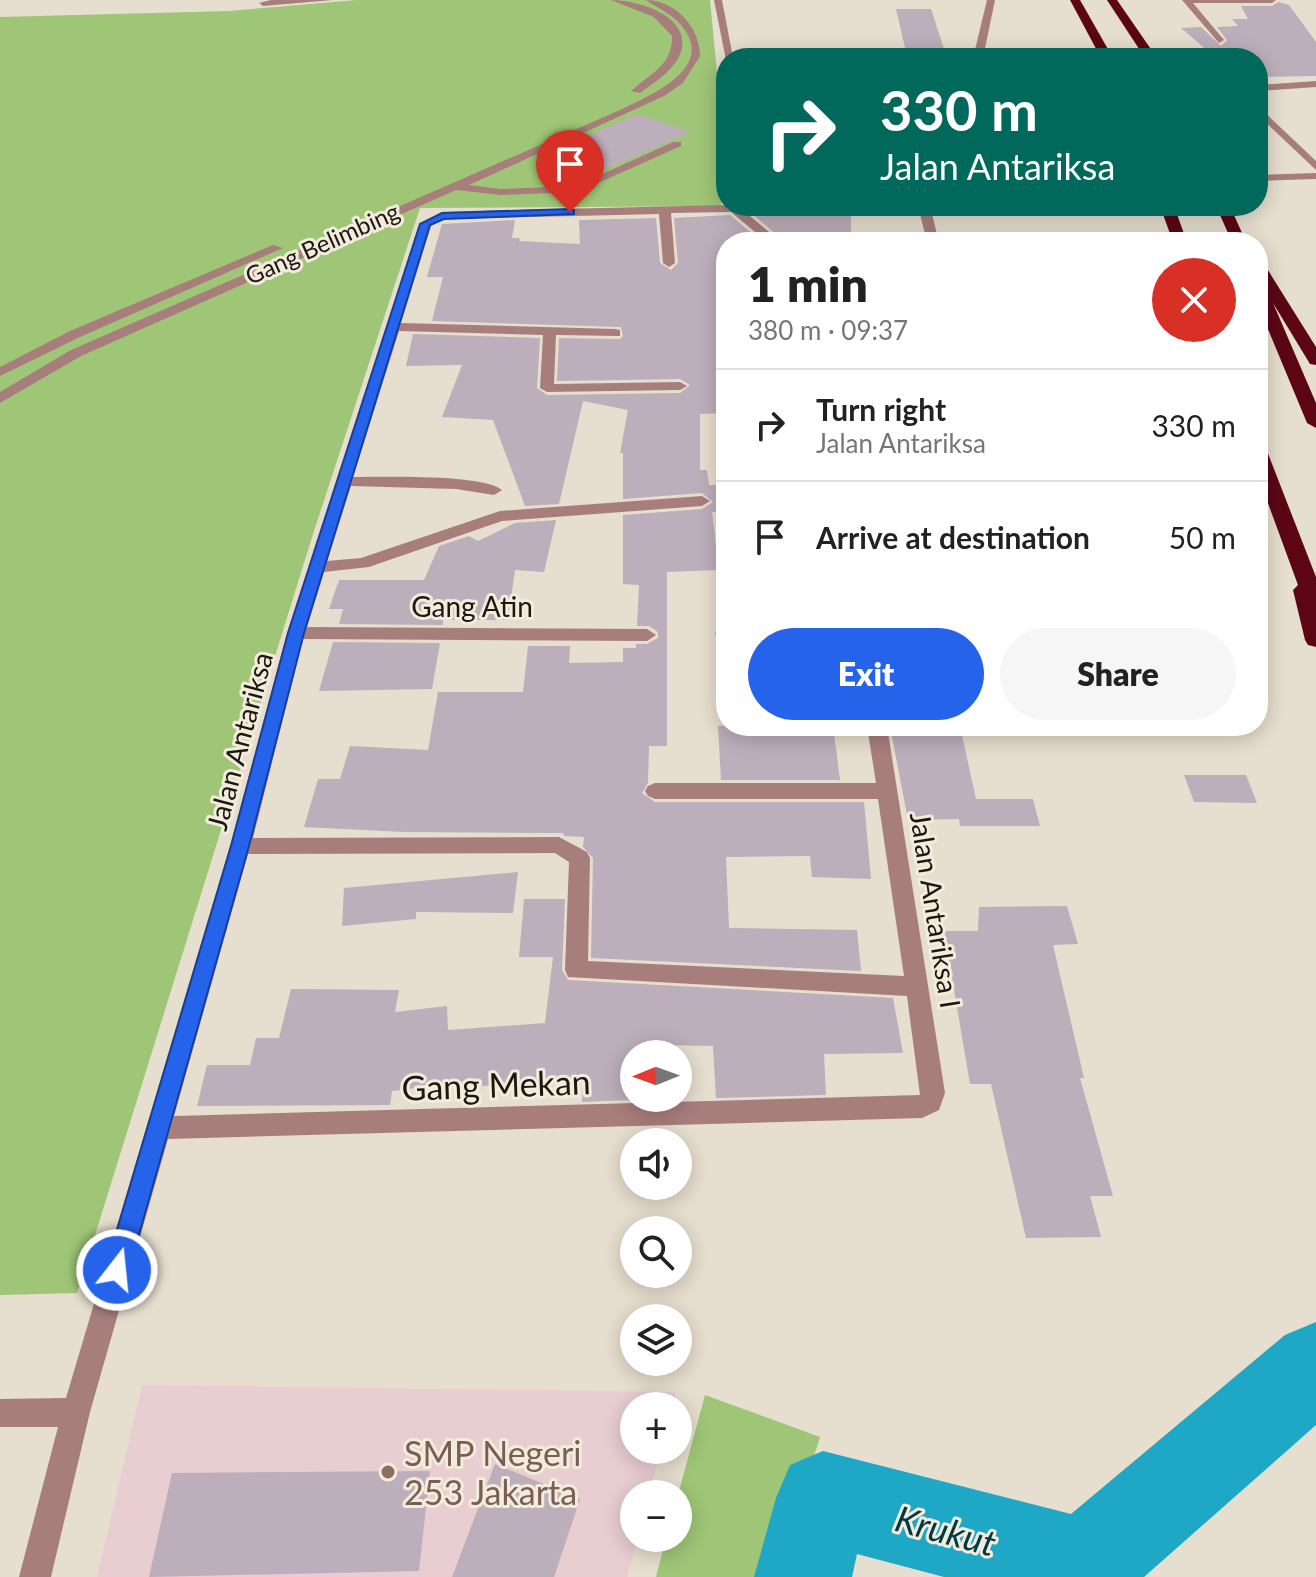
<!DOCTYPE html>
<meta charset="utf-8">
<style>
body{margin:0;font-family:Lato,sans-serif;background:#f6f6f6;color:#222;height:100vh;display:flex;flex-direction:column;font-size:30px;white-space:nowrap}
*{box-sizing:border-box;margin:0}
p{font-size:26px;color:#767676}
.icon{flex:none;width:44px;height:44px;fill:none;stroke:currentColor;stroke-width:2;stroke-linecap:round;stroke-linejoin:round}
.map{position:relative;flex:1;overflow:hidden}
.panel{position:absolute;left:716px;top:232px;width:552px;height:504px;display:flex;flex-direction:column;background:#fff;border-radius:32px;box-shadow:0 4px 20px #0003}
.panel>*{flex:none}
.top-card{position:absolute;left:716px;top:48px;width:552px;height:168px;border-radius:32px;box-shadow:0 4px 20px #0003;background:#00695c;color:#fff;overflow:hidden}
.needle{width:52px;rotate:269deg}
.buttons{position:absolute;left:620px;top:1040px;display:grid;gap:16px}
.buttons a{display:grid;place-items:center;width:72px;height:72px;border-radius:50%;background:#fff;box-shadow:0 4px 20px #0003;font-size:40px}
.pin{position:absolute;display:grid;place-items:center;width:68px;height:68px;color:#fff;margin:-82px -34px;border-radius:50% 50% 50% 0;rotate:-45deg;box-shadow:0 0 8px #0007}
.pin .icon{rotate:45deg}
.me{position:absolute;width:88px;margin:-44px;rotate:16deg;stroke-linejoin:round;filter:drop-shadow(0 0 6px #0008)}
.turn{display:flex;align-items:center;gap:28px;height:168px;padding:0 32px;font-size:36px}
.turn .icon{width:104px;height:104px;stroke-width:2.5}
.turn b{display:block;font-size:56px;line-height:68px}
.round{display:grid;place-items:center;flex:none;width:84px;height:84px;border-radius:42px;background:#f6f6f6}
.summary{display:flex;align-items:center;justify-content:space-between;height:136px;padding:0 32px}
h1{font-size:48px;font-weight:800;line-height:60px}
.button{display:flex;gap:16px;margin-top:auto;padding:16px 32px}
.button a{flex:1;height:92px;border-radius:48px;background:#2563eb;color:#fff;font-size:32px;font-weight:800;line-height:92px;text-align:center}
.button a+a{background:#f6f6f6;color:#222}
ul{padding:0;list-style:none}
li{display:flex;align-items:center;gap:24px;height:112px;padding:0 32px;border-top:2px solid #e0e0e0}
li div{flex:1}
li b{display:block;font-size:30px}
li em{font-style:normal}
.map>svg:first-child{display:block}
.education{fill:#e8cdd1}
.green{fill:#9ec676}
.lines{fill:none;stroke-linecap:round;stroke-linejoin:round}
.river{fill:#1fa8c6;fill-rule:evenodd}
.building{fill:#bcaeba}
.minor{fill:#a87e7d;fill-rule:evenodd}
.highway{fill:#5c0615;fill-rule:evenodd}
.route{fill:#2563eb;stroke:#184099;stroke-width:2}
.education-dot{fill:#8d6e63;stroke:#f3ebdb;stroke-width:3}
.labels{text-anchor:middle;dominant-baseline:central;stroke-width:6;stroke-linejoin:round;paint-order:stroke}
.far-street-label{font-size:24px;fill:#1b1812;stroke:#f3ebdb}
.street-label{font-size:28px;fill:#1b1812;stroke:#f3ebdb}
.near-street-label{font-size:34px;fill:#1b1812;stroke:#f3ebdb}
.near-education-label{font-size:34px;fill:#785e54;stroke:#f3ebdb;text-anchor:start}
.near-water-label{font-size:36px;font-style:italic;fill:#003946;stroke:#f3ebdb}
</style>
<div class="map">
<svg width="1316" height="1577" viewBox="0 0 1316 1577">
<rect width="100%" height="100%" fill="#e6dece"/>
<path class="education" d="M142,1385l534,7 -4,14h-38v44h27l-12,44h-15v44h4l-11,39h-530z"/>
<g class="green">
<path d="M357,0h353l15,156 -4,50 -301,2 -107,326 -236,759 -77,2v-1278l229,-6z"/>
<path d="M705,1395l115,42 -44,140h-120l10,-39h12v-43z"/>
</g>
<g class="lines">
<path class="river" d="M1316,1322v103l-172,152h-200l-87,-23 -5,23h-98l22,-79 14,-33 33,-14 248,63 214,-179z"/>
</g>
<g class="building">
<path d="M1278,2l11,3 27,37v34l-58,1v-19h-42l-35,-30 20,-1 20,19 6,-6 -10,-13 21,-1 -6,-7h16l-7,-13h31z"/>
<path d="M896,9h35l13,40 -39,-1z"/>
<path d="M637,114l54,18 -92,40 -51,-19z"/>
<path d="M743,206h108v36l-67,-1z"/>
<path d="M730,215l31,26 -35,1v171l-26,1v56h7l2,15h17v27h-14l7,58 -52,2v174h-18l-1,37 -6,10 13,9h209l7,77 -59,-2 -2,-21 -84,1 3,71 128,2 4,41 -270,-13 2,-100 -10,-11 1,-10 -20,-1 -1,-3 -159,-1 -100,-5 14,-48h22l10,-33 78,4 10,-58h85l5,-46h42l-1,17 54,-1v-14h13v-4h11l11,-6v-6l-9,-6h-12l2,-41 -16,-1v-69l79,-6 11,-7 -11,-9 -79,6v-46h-3l8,-43 -45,-9 -24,103 -34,2 -32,-86 -51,-3 20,-52 -56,1 7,-32 127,4 -3,50 10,7 133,-2 10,-8 -10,-6 -123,2 2,-43 61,1 3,-3 -2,-9 -189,-6 11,-44h-16l15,-53 73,-4 -3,18h8l-1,3 61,3 -1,-24 77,-2 4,45 11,7 7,-7 -4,-45z"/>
<path d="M556,520l-12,52 -29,-2 -7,50h-65v5l-104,-1 4,-15h-14l10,-29h85l15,-34 30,-10 9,5 37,-18z"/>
<path d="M333,642l107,1 -8,46 -113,2z"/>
<path d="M718,726h115l7,54h-119z"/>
<path d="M890,726h70l16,73h57l7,27h-80l-1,-7 -51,1z"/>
<path d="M1184,775h62l11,28 -63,-1z"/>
<path d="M518,872l-5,41 -97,-1v7l-74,7 2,-38z"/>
<path d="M524,899h41l-3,71 6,10 325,18 10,55 -79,1 2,41 -110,3 -3,-52 -56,-1v9h-23v34h-3v12l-49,2 1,-24 -101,8v-6l-90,11 -2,14 -193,1 10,-41h43l6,-27h23l12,-49 108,1 -4,22 52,-6 1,24 97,-7 8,-66h-34z"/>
<path d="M1067,906l11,38 -25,1 31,133h-4l33,118h-23l11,41 -75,1 -35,-154h-21l-26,-153h34l1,-24z"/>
<path d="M495,1464l85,35 -26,78h-102z"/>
<path d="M430,1471l-11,100 -270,6 23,-104z"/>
</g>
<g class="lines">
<g class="minor">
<path d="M333,0l-70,6 -4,-3 12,-3z"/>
<path d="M611,0c24,0 77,14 71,48 -4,20 -27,34 -42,45l-9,-2c19,-17 42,-26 41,-55l-18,-19z"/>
<path d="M646,0c29,0 54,27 54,56l-17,27 -19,13 -195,89 32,4 75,-3 97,-44h8v4l-103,46 -77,3 -45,-5 -375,166 -81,47v-11l71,-42 549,-240c30,-15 98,-42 61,-85 -10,-12 -24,-17 -35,-25z"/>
<path d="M714,0h8l11,58 -7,2z"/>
<path d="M987,0h8l-12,58h-10z"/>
<path d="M1182,0h94l-4,3h-79l31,37 -5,3z"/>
<path d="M1316,81v6l-58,4v-6z"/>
<path d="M1258,106l58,55v9l-58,-55z"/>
<path d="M1316,173v6l-58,2v-6z"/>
<path d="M726,205l12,1 43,36h-14l-36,-30 -60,1 4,50 -6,4 -6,-4 -4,-49 -215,5 -13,7 -30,97 214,6 5,1v6l-64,-1 -2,49 126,-2 7,4 -7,4 -133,2 -7,-4 3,-53 -144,-4 -46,146c29,0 131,-3 149,13l-8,5 -38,-6 -105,-3 -24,75 34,-3 139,-47 202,-15 8,5 -8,5 -200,15 -133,46 -45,5 -17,55 340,2 9,6 -9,6 -344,-2 -50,199 306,-1 28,15 3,6 -2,103 316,15 -26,-177h-223l-7,-3 -3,-5 3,-5 7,-3h221l-9,-57h20l58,367 -6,17 -17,8 -754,21 -78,273 -39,165h-32l39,-150h-58v-28l66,-1 164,-552 57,-213 133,-409 22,-12zM555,853l14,9 -4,108 3,7 339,19 13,99 -746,21 74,-262z"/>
<path d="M918,206h12l9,36h-12z"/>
<path d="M273,245l10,3 -203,89 -80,39v-9l70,-36z"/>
<path d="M724,627h2v12l-8,-2 -3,-4z"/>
</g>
<g class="highway">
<path d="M1070,0h10l33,58h-12z"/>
<path d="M1107,0h10l40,58h-12z"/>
<path d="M1160,206h14l13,36h-14z"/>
<path d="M1216,206h14l16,36h-14z"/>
<path d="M1258,262l8,5 50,80v18l-6,-1 -37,-61 43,100v25l-9,-5 -49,-118z"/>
<path d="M1258,446l9,5 49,126v70l-8,-2 -3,-5 -12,-50 5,-5 -40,-109z"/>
</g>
</g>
<path class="route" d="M570,209l4,1v4l-130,5 -14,6 -126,408 -55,213 -120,424 -3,8 -9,4 -8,-4 -4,-8 126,-424 57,-213 132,-409 22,-11z"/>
<circle class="education-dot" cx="388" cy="1472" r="8"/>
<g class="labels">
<g class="far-street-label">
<text transform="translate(322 243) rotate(-24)">Gang Belimbing</text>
</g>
<g class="street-label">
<text x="472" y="606">Gang Atin</text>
<text transform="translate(239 741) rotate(-75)">Jalan Antariksa</text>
<text transform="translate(936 910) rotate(81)">Jalan Antariksa I</text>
</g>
<g class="near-street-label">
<text transform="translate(496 1084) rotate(-2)">Gang Mekan</text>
</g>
<g class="near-education-label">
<text x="404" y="1452">SMP Negeri<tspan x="404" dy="39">253 Jakarta</tspan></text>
</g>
<g class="near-water-label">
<text transform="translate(946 1530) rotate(15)">Krukut</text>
</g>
</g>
</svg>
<div class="buttons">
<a><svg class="needle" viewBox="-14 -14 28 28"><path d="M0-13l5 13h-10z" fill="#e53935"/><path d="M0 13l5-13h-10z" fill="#767676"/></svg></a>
<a><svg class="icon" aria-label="sound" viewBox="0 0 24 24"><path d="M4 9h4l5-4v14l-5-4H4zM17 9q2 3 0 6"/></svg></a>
<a><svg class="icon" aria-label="search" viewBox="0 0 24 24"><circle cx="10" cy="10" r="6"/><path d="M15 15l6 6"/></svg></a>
<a><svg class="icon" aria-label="layers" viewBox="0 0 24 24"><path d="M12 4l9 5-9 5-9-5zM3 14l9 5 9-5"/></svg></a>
<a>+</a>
<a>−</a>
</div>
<div class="pin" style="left:570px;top:212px;background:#d93025"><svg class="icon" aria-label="arrive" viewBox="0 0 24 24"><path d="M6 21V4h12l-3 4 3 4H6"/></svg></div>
<svg class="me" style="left:117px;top:1270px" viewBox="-20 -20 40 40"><circle r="17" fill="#2563eb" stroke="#fff" stroke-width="3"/><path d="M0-11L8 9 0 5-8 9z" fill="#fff"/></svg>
<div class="top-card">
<div class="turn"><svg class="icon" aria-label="right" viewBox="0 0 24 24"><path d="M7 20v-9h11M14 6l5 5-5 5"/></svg><div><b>330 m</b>Jalan Antariksa</div></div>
</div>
<section class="panel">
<div class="summary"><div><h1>1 min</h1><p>380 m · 09:37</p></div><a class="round" style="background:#d93025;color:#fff"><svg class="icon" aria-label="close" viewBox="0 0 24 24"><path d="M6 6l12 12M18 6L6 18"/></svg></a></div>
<ul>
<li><svg class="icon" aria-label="right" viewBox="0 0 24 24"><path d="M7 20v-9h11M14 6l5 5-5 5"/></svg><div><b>Turn right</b><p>Jalan Antariksa</p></div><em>330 m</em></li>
<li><svg class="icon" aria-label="arrive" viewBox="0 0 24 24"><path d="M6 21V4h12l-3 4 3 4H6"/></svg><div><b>Arrive at destination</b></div><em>50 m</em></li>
</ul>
<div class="button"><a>Exit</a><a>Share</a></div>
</section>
</div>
